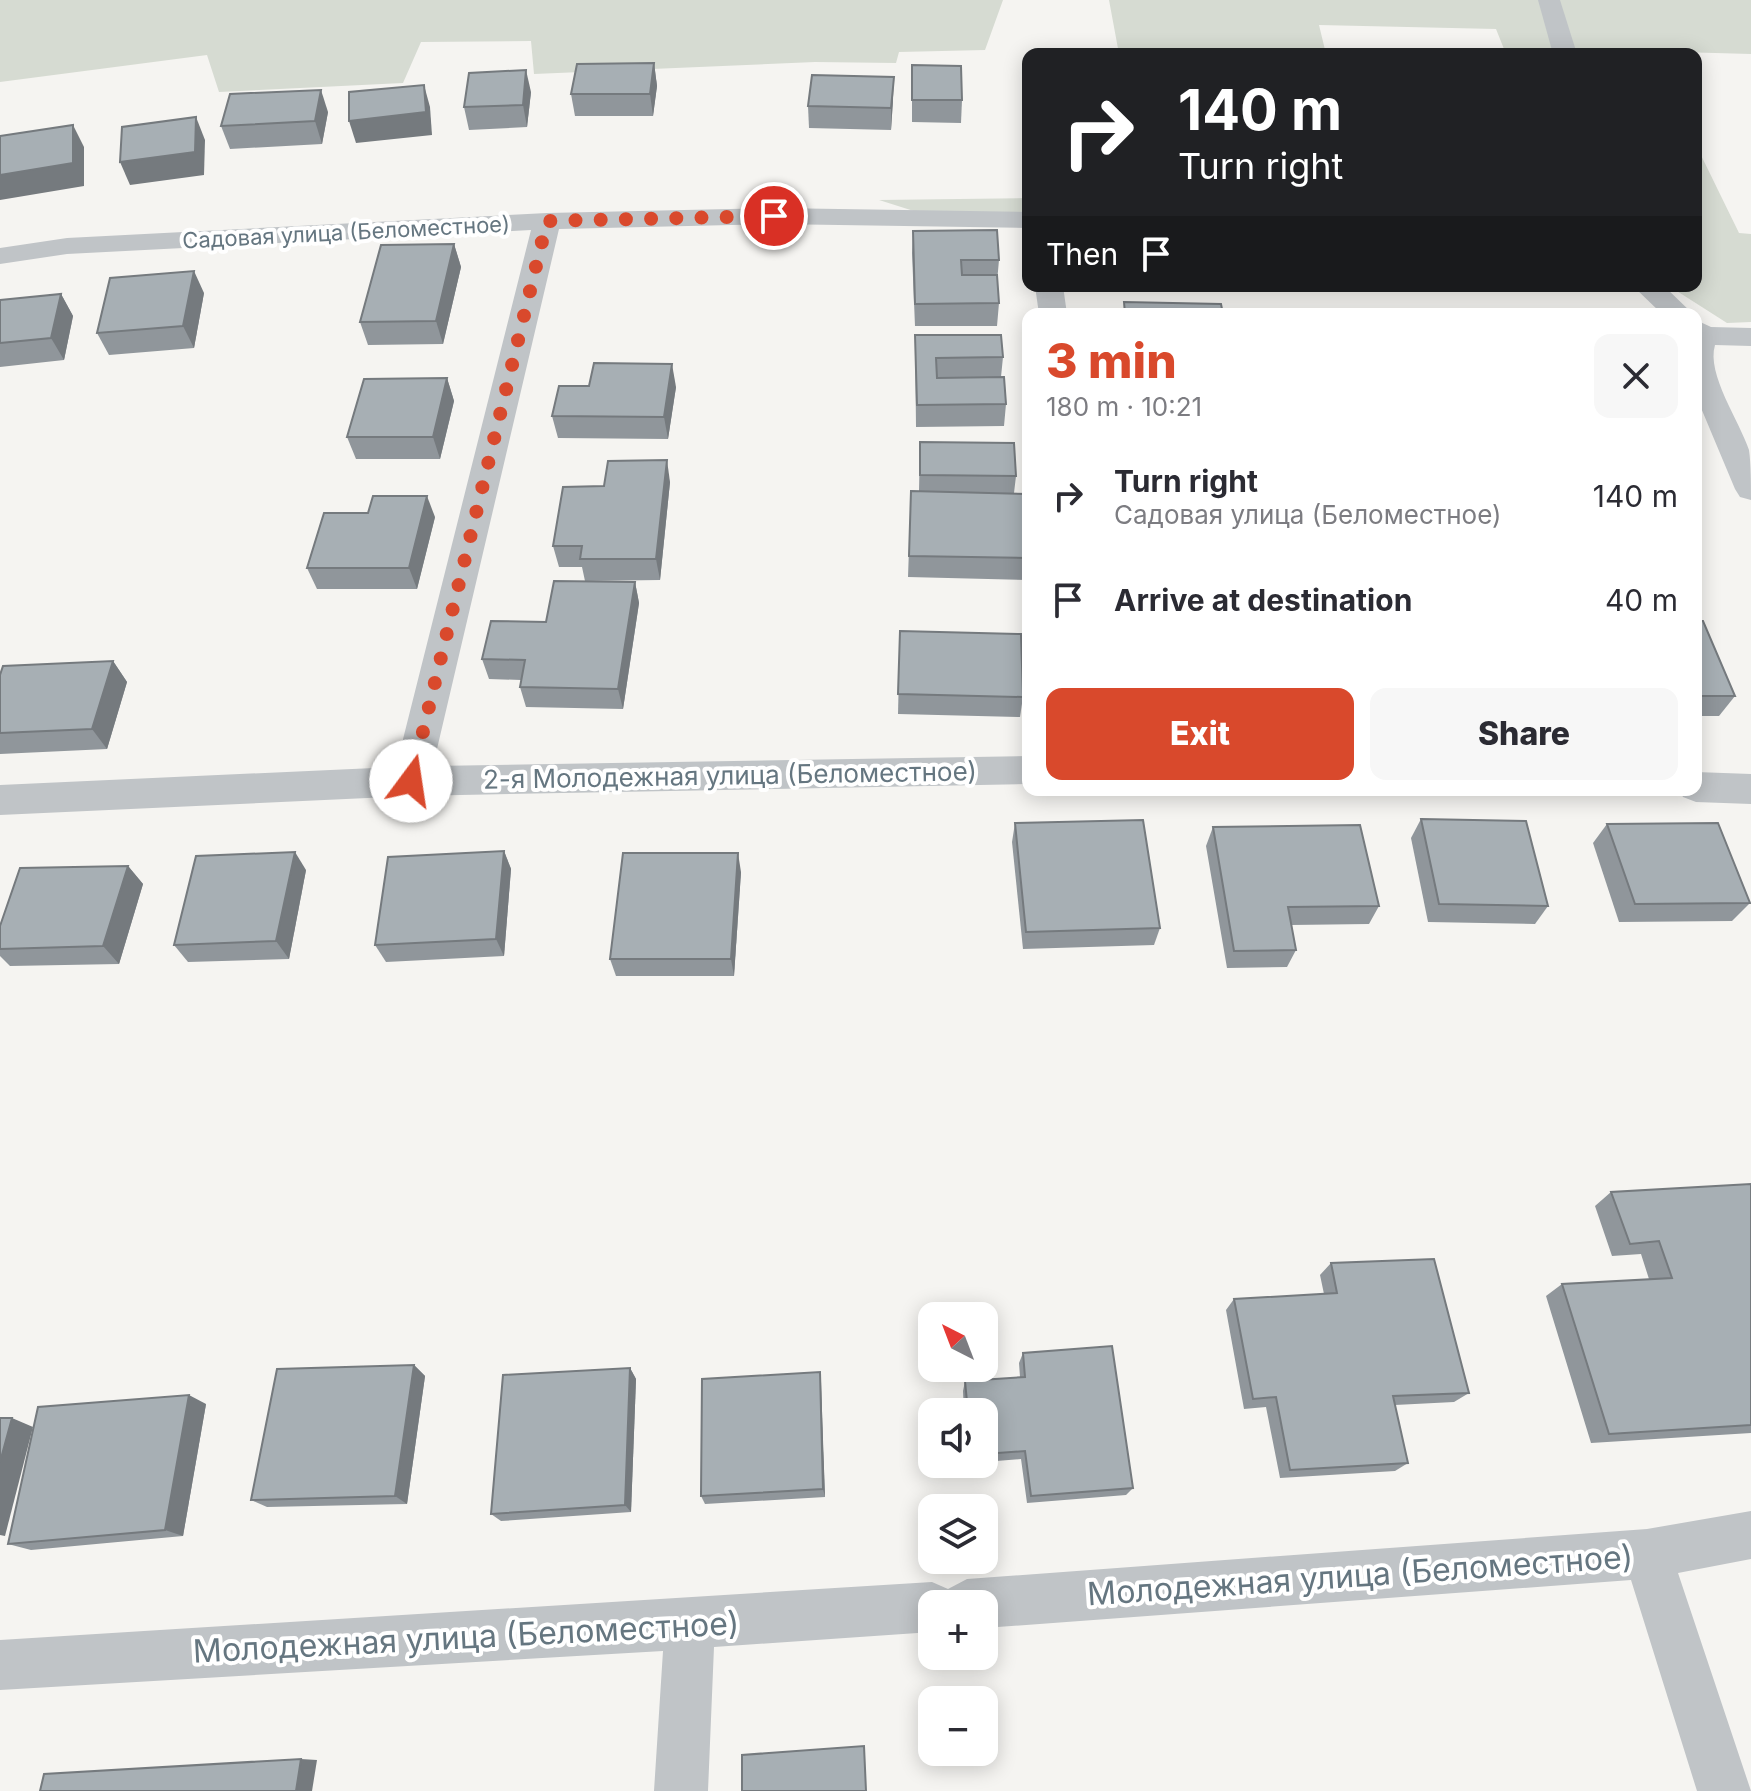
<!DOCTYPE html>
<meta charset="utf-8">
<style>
body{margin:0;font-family:Inter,sans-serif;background:#f7f7f7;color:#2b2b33;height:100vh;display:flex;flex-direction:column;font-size:30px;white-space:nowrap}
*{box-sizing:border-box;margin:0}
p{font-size:26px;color:#7c7c81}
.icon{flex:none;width:44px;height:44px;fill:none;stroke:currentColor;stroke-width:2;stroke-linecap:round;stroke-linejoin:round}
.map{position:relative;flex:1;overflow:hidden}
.details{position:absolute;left:1022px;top:308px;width:680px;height:488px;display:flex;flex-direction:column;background:#fff;border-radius:16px;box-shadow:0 4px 20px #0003}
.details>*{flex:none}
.banner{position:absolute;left:1022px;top:48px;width:680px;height:244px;border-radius:16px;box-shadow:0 4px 20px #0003;background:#202124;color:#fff;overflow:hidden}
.needle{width:52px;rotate:318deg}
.fabs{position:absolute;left:918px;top:1302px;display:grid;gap:16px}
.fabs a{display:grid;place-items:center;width:80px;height:80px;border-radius:16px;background:#fff;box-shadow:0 4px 20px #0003;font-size:40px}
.pin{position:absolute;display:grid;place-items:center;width:68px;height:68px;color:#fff;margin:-34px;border:4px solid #fff;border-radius:50%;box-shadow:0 2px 8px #0007}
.me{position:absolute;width:88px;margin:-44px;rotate:14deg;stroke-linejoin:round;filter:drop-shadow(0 0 6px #0008)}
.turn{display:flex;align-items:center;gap:28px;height:168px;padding:0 24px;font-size:36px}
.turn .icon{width:104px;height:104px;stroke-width:2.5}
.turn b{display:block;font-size:56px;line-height:68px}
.then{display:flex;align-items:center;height:76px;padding:0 24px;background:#0003;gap:16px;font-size:30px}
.round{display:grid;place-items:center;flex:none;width:84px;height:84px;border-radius:16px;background:#f7f7f7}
.summary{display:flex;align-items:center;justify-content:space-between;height:136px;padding:0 24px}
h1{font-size:48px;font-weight:800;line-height:60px;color:#d9492c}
.button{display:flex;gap:16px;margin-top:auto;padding:16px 24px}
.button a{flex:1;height:92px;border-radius:16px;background:#d9492c;color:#fff;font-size:32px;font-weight:800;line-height:92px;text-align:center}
.button a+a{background:#f7f7f7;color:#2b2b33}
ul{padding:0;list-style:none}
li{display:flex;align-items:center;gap:24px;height:104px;padding:0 24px}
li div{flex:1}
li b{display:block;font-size:30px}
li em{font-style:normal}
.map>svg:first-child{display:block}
.green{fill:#d6dbd2}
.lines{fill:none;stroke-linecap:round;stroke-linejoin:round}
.minor{fill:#c0c4c7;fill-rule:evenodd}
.wall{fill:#90969b}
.shaded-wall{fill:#757a7e}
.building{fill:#a7afb4;stroke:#757a7e;stroke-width:2}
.route{stroke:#d9492c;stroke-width:14;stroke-dasharray:0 25.2}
.labels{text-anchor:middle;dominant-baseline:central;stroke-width:8;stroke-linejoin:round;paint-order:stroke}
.far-street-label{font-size:22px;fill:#657680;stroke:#fff}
.street-label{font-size:26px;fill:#657680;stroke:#fff}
.near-street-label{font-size:32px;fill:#657680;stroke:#fff}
</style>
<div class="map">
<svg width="1751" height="1791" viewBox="0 0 1751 1791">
<rect width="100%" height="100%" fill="#f5f4f1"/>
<g class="green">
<path d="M0,0h1003l-18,50 -86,2 -3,11 -81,-1 -281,12 -3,-33 -110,1 -18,41 -184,9 -12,-37 -207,27z"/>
<path d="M1109,0h440l16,54h-59l-10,-25 -177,-4 7,29h-207z"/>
<path d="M1553,0h198v54l-108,-3v3h-73z"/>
<path d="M1696,145l43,88 12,1v88l-24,1 -58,-37h27z"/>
<path d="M1028,198v22l-89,-1 -60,-19z"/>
</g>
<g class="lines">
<g class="minor">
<path d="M1538,0h22l17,54h-24z"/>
<path d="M774,208l254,4v16l-254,-4 -215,5 -126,537 595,-10v28l-617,12 -411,19v-30l396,-18 135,-537 -464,24 -67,10v-16l67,-10 480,-25z"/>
<path d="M1035,286h28l4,28h-28z"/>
<path d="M1633,286h31l29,28h-31z"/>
<path d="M1696,320l15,7 40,1v18l-36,-1c-9,29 25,77 34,105 2,14 2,35 2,50l-11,-3 -5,-8 -39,-93z"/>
<path d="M1696,772l55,2v30l-55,-2 -13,-5 -4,-7h17z"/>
<path d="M1751,1511v48l-73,14 73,218h-54l-66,-211 -647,48v-24h-52v28l-218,15 -6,144h-54l9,-140 -663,39v-50l932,-58 16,7 19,-10 680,-50z"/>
</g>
</g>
<g class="wall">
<path d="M654,63l3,23 -4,30h-78l-4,-22z"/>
<path d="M912,65l50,35 -1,23 -49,-1z"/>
<path d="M531,92l-4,35 -58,3 -5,-23z"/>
<path d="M893,99l-2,31 -82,-2 -1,-22z"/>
<path d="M328,112l-6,32 -92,5 -9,-23z"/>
<path d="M913,231l86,29 -2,22 2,21 -2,23h-82l-3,-73z"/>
<path d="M454,244l7,23 -18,77 -75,1 -8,-23z"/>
<path d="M204,293l-10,55 -85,7 -12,-22z"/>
<path d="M61,294l12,22 -9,44 -64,7v-67z"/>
<path d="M915,335l88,22 -2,20 5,27 -2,22 -88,1z"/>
<path d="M447,378l7,23 -14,58h-84l-9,-22z"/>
<path d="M676,387l-8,52 -110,-1 -6,-22z"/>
<path d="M920,442l96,34 -2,17 14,1v86l-120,-3 3,-86h8z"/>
<path d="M670,482l-10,98 -75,1 -3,-14h-23l-6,-21 51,-60z"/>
<path d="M435,517l-18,72h-100l-10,-21z"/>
<path d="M635,582l4,21 -16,106 -97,-2 -6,-20 1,-7 -32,-1 -7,-20 64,-37z"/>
<path d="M1696,621l39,75 -16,20h-23z"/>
<path d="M900,631l123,66 -3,20 -122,-3z"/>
<path d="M113,661l14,21 -20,67 -107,5v-79z"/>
<path d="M1421,819l127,87 -13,18 -107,-2 -17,-84z"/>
<path d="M1015,823l145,105 -6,17 -131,4 -11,-107z"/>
<path d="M1607,824l143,79 -18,18 -113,1 -26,-79z"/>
<path d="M1213,827l166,79 -10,18 -78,1 5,25 -9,17 -60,1 -21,-122z"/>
<path d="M504,851l7,18 -7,87 -118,6 -11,-17z"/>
<path d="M128,866l15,18 -24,80 -109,2 -10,-10v-30z"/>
<path d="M306,870l-17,89 -101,3 -14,-17z"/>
<path d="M741,872l-7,104h-118l-6,-17z"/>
<path d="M1751,1184v249l-160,10 -45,-147 16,-12 87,-5 -8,-25 -29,2 -17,-50 16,-14z"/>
<path d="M1331,1263l138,130 -15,9 -59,3 13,58 -13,8 -115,7 -14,-71 -22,2 -18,-99 8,-11 90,-5 -4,-19z"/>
<path d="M1023,1353l110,135 -7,7 -99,8 -6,-44 -37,3v-50h-20l-1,-21 2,-10 55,-4 -1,-14z"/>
<path d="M414,1365l11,11 -18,128 -140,3 -16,-7z"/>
<path d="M630,1368l6,11 -5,133 -130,9 -10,-7z"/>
<path d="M820,1372l5,125 -120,7 -4,-8z"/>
<path d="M206,1404l-23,132 -152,14 -23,-6z"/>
</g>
<g class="shaded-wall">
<path d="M654,63l3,23 -4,30 -3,-22z"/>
<path d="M526,70l5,22 -4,35 -4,-22z"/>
<path d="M894,77l-1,22 -2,31v-22z"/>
<path d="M424,85l6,22 2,28 -76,8 -7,-22z"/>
<path d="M321,90l7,22 -6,32 -7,-23z"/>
<path d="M196,117l9,23 -1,35 -74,10 -10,-23z"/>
<path d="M73,125l11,22v39l-84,14v-25z"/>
<path d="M454,244l7,23 -18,77 -7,-23z"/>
<path d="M194,271l10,22 -10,55 -11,-22z"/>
<path d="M61,294l12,22 -9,44 -13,-22z"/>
<path d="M672,364l4,23 -8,52 -4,-22z"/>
<path d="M447,378l7,23 -14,58 -7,-22z"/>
<path d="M667,460l3,22 -10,98 -4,-21z"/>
<path d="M427,496l8,21 -18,72 -8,-21z"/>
<path d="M635,582l4,21 -16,106 -5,-20z"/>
<path d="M113,661l14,21 -20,67 -15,-20z"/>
<path d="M504,851l7,18 -7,87 -8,-17z"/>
<path d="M295,852l11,18 -17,89 -13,-18z"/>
<path d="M738,853l3,19 -7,104 -3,-17z"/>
<path d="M128,866l15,18 -24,80 -16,-18z"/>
<path d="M414,1365l11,11 -18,128 -12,-8z"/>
<path d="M630,1368l6,11 -5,133 -6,-7z"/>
<path d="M820,1372l1,10 4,115 -2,-8z"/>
<path d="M189,1395l17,9 -23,132 -18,-6z"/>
<path d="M12,1418l21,9 -28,109 -5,-1v-73z"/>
<path d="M301,1759l16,1 -5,31h-16z"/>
</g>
<g class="building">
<path d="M654,63l-4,31h-79l6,-30z"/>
<path d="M912,65l49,1 1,34h-50z"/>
<path d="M526,70l-3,35 -59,2 5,-34z"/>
<path d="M812,75l82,2 -3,31 -83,-2z"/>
<path d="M424,85l2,27 -77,9v-29z"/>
<path d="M321,90l-6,31 -94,5 9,-32z"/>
<path d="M196,117l-1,35 -75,10 2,-35z"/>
<path d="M73,125v38l-73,12v-39z"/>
<path d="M997,230l2,30h-38l1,15h35l2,28 -84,1 -2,-73z"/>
<path d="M454,244l-18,77 -76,1 21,-77z"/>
<path d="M194,271l-11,55 -86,7 13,-55z"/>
<path d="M61,294l-10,44 -51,5v-43z"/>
<path d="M1124,302l97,2 2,10h-98z"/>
<path d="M915,335h86l2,22 -67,1 1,20 67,-1 2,27 -89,1z"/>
<path d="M594,363l78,1 -8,53 -112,-1 7,-30h30z"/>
<path d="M447,378l-14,59h-86l17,-58z"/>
<path d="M920,442l94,1 2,33 -96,-1z"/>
<path d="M667,460l-11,99h-76l2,-13h-29l10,-59 41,-1 4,-25z"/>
<path d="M911,491l117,3v64l-119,-2z"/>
<path d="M373,496h54l-18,72h-102l17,-55h44z"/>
<path d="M554,581l81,1 -17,107 -98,-2 5,-27 -43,-1 9,-38 55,1z"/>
<path d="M1696,621h7l32,75h-39z"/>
<path d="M900,631l121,3 2,63 -125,-3z"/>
<path d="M113,661l-21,68 -92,4v-58l3,-9z"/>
<path d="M1421,819l105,2 22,85 -109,-2z"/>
<path d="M1143,820l17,108 -134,4 -11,-109z"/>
<path d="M1718,823l32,80 -115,1 -28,-80z"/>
<path d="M1360,825l19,81 -91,1 8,43 -62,1 -21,-124z"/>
<path d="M504,851l-8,88 -121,6 13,-88z"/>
<path d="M295,852l-19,89 -102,4 22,-89z"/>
<path d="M623,853h115l-7,106h-121z"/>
<path d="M128,866l-25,80 -103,3v-23l20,-58z"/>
<path d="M1751,1184v241l-142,9 -47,-150 110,-6 -13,-37 -29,3 -19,-52z"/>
<path d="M1434,1259l35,134 -76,3 15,67 -118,7 -14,-73 -23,2 -19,-100 103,-6 -6,-30z"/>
<path d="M1112,1346l21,142 -102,8 -6,-45 -41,3v-42h-16l-3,-31 60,-4 -2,-24z"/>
<path d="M414,1365l-19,131 -144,4 26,-131z"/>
<path d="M630,1368l-5,137 -134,9 12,-139z"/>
<path d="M820,1372l3,117 -122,7 1,-117z"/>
<path d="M189,1395l-24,135 -157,14 30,-137z"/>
<path d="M0,1418h12l-12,44z"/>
<path d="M864,1746l2,45h-124v-36z"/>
<path d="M301,1759l-5,32h-256l4,-17z"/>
</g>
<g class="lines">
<path class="route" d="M411,781l136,-560 227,-5"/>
</g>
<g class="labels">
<g class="far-street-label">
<text transform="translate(346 232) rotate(-3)">Садовая улица (Беломестное)</text>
</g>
<g class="street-label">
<text transform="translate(730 775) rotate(-1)">2-я Молодежная улица (Беломестное)</text>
</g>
<g class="near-street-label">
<text transform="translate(1360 1575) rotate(-4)">Молодежная улица (Беломестное)</text>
<text transform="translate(466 1637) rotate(-3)">Молодежная улица (Беломестное)</text>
</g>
</g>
</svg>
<div class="fabs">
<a><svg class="needle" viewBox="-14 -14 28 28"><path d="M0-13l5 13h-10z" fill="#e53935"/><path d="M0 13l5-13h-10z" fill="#7c7c81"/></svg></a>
<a><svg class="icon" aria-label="sound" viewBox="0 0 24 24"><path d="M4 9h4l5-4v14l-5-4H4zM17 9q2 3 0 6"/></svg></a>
<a><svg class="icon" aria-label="layers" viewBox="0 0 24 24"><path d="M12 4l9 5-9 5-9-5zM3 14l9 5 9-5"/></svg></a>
<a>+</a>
<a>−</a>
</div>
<div class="pin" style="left:774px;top:216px;background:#d93025"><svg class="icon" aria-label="arrive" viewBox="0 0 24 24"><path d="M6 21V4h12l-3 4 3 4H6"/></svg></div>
<svg class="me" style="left:411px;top:781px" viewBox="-20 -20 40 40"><circle r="19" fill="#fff"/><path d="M0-13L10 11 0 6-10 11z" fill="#d9492c"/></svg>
<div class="banner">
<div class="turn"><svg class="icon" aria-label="right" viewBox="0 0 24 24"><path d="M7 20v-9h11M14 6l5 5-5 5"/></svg><div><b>140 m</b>Turn right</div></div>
<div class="then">Then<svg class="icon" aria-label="arrive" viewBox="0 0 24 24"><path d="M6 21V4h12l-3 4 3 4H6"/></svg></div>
</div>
<section class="details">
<div class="summary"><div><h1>3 min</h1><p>180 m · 10:21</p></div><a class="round"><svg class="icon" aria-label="close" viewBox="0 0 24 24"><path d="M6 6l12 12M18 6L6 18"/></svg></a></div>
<ul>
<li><svg class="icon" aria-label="right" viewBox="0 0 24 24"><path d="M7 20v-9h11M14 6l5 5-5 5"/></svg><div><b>Turn right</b><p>Садовая улица (Беломестное)</p></div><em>140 m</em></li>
<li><svg class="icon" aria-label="arrive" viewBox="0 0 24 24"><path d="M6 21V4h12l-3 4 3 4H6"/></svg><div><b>Arrive at destination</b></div><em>40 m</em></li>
</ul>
<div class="button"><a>Exit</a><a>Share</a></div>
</section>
</div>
